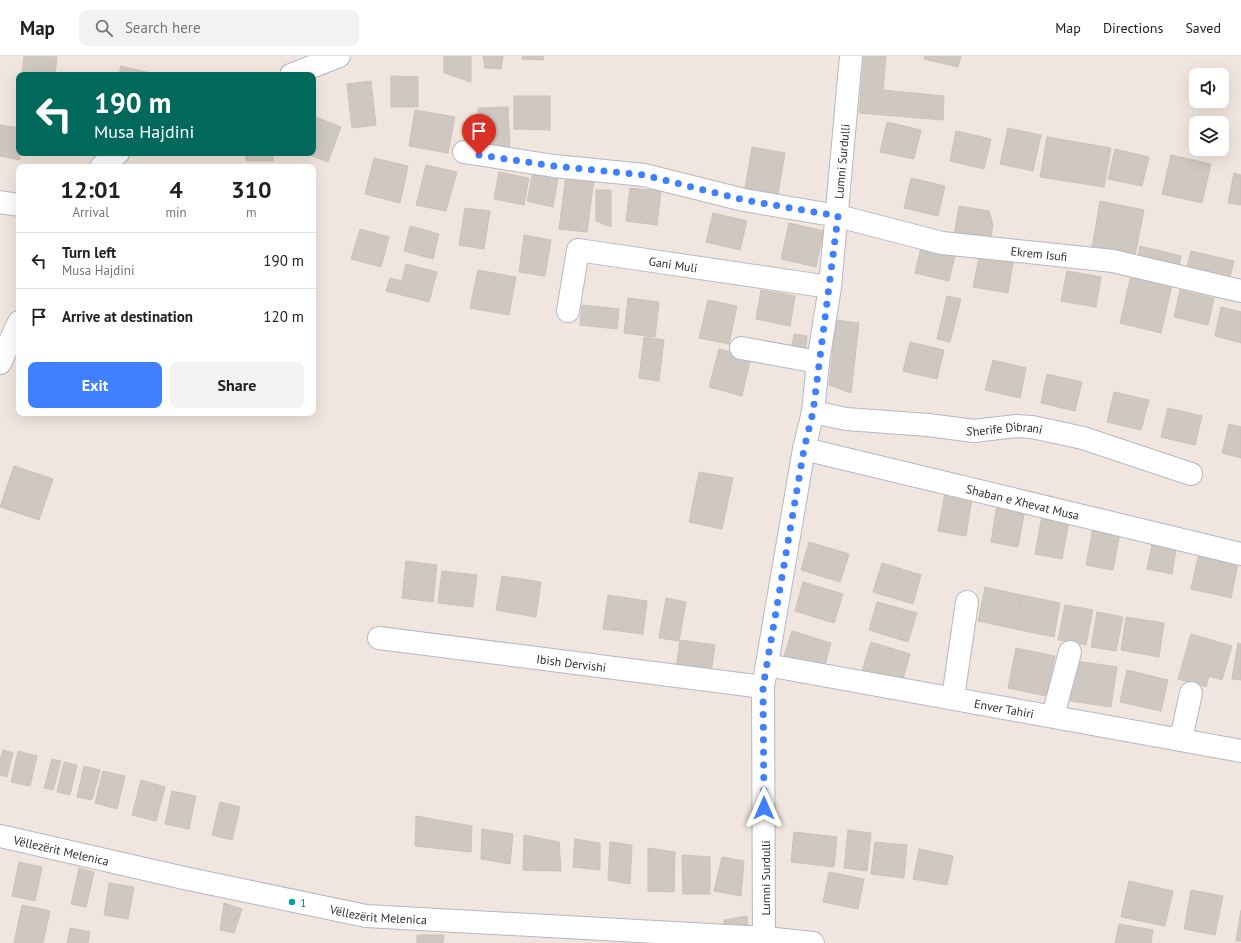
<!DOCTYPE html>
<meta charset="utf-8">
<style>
body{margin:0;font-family:"PT Sans",sans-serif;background:#f2f2f2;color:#202124;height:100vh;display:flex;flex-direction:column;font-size:15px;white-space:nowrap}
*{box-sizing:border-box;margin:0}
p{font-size:13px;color:#757577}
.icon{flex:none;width:22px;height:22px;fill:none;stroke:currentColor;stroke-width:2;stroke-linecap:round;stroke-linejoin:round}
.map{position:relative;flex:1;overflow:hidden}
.details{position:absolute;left:16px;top:108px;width:300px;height:252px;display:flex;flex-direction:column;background:#fff;border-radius:8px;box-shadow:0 4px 16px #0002}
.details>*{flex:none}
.guide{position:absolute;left:16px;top:16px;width:300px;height:84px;border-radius:8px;box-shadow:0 4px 16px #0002;background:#00695c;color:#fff;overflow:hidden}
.fabs{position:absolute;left:1189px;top:12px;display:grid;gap:8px}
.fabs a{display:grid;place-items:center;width:40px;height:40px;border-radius:8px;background:#fff;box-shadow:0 4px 16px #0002;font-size:20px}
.pin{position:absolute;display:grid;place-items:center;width:34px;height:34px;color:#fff;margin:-41px -17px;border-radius:50% 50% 50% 0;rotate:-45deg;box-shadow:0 0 4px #0007}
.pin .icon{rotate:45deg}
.me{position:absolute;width:44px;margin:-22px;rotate:0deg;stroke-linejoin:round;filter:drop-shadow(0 0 3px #0008)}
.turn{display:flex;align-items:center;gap:14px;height:84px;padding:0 12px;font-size:18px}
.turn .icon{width:52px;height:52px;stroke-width:2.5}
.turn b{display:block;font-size:28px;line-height:34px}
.eta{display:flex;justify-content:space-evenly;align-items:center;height:68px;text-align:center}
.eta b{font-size:24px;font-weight:800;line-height:28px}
.cta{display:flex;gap:8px;margin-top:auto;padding:8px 12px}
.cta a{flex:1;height:46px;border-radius:8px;background:#3e80ff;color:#fff;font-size:16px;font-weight:800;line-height:46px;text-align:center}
.cta a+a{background:#f2f2f2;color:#202124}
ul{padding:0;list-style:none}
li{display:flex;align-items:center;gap:12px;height:56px;padding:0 12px;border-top:1px solid #e0e0e0}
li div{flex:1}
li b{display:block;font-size:15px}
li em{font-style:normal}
header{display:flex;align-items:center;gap:24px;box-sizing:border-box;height:56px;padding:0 20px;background:#fff;border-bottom:1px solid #e0e0e0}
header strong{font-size:19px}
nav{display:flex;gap:22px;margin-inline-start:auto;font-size:14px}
.search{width:280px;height:36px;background:#f2f2f2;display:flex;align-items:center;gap:10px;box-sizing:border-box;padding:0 14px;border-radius:8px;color:#757577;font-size:15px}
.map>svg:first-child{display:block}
.building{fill:#cfc8c0;stroke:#ccc2b8}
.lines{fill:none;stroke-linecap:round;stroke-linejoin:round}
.minor-casing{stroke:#b3b8c2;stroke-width:24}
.minor{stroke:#fff;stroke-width:22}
.route{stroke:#3e80ff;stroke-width:7;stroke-dasharray:0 12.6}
.culture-dot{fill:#0f9aa8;stroke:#fff;stroke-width:1.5}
.labels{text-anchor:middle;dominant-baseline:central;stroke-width:3.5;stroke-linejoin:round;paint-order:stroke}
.street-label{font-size:12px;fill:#2e2e2e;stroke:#fff}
.culture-label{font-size:12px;fill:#0d838f;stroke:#fff;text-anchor:start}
</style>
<header>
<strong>Map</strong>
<div class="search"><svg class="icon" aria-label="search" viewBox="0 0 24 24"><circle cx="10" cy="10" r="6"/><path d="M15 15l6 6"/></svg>Search here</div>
<nav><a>Map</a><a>Directions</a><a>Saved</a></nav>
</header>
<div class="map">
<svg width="1241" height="887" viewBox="0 0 1241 887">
<rect width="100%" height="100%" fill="#f0e6df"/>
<g class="building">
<path d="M24,0l33,1 -2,18h-33z"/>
<path d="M444,0h27v26l-27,-9z"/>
<path d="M483,0h20l-2,13 -16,-1z"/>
<path d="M523,0h21l-1,4 -21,-1z"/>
<path d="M864,0h22l-3,34 61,6 -1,24 -84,-7z"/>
<path d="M925,0h36l-3,11 -34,-8z"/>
<path d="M121,10l29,7v2h-31z"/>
<path d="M391,20l27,1v30h-27z"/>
<path d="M371,25l5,44 -24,3 -5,-44z"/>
<path d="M514,40h36v34l-36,-1z"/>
<path d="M508,51l2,41 -30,1 -2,-41z"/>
<path d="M415,54l40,7 -7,36 -39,-7z"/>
<path d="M313,60l28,11 -13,35 -24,-9h9z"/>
<path d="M887,66l34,8 -7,29 -34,-7z"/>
<path d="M0,69l19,3 1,32 -20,-4z"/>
<path d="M1008,72l33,7 -8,36 -33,-7z"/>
<path d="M956,75l35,8 -7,30 -34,-8z"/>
<path d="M1047,81l64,11 -7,39 -64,-10z"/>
<path d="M752,91l33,6 -7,41 -33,-6z"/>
<path d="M1115,93l34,8 -7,29 -34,-7z"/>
<path d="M245,97h28v8h-27z"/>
<path d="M1171,99l40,9 -9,39 -40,-9z"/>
<path d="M374,102l34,8 -8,37 -35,-9z"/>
<path d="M426,109l31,7 -11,39 -30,-6z"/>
<path d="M534,111l25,6 -6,34 -26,-6z"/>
<path d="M499,116l30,6 -5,27 -30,-6z"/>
<path d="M1234,117l7,2v30l-13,-2z"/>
<path d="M566,119l28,4 -7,53 -28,-3z"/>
<path d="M911,122l34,8 -7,30 -34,-8z"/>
<path d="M630,132l31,3 -4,34 -31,-4z"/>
<path d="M596,134h15v37l-15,-6z"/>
<path d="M1100,145l44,9 -9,46 -43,-8z"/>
<path d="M959,150l30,5 4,14 -3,16 -36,-5z"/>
<path d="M465,152l25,3 -6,38 -25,-4z"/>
<path d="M713,157l34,8 -7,29 -34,-8z"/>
<path d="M789,167l35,8 -8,36 -35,-8z"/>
<path d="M410,170l29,8 -6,25 -29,-8z"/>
<path d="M360,173l29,8 -8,30 -30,-8z"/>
<path d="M524,179l27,5 -6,36 -26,-4z"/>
<path d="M922,187l34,8 -7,30 -34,-8z"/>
<path d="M1140,190l41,10 -2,11 -41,-9z"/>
<path d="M1191,195l43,10 -5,20 -43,-10z"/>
<path d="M979,201l34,6 -5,30 -35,-6z"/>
<path d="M406,208l31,8 -8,30 -43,-11 4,-13 12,3z"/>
<path d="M478,214l38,7 -7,38 -39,-7z"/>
<path d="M1067,215l34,6 -5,30 -35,-6z"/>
<path d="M1131,219l41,10 -11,48 -41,-10z"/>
<path d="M761,234l34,6 -5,30 -34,-7z"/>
<path d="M1180,234l34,8 -6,27 -34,-8z"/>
<path d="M947,240l14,3 -11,43 -13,-3z"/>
<path d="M628,242l31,4 -4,35 -31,-4z"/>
<path d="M708,244l29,6 -8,38 -30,-6z"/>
<path d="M582,249l37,4 -2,20 -37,-4z"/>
<path d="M1221,251l20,5v31l-26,-7z"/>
<path d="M836,264l23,3 -8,70 -22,-8z"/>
<path d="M794,278l13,2 -2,18 -14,-2z"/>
<path d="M644,281l20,3 -5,41 -20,-3z"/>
<path d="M910,286l34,8 -7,29 -34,-8z"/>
<path d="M719,293l32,8 -9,39 -33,-9z"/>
<path d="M993,304l33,8 -6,30 -35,-8z"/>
<path d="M1047,318l35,8 -7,29 -34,-8z"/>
<path d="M1114,336l35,8 -8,30 -34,-8z"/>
<path d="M1168,352l34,8 -7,29 -34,-8z"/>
<path d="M1229,368l12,3v31l-19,-5z"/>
<path d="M14,410l39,13 -14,41 -39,-13z"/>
<path d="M699,416l34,6 -11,51 -33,-7z"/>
<path d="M945,437l27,5 -6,38 -28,-5z"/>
<path d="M997,448l28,5 -7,38 -27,-5z"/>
<path d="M1042,460l27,5 -7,38 -27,-5z"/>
<path d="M1093,472l27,4 -7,38 -27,-5z"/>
<path d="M1153,484l24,4 -5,30 -25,-5z"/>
<path d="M809,486l40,12 -9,28 -39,-12z"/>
<path d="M1200,492l39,10 -8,40 -40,-9z"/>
<path d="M406,505l31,4 -4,37 -31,-4z"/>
<path d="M882,507l39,12 -8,29 -40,-12z"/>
<path d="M442,515l35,4 -4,32 -35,-4z"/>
<path d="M502,520l39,6 -5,35 -40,-7z"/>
<path d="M803,526l40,12 -9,29 -39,-12z"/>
<path d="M985,531l36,8 -6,34 -37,-8z"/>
<path d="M608,539l39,6 -4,33 -40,-5z"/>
<path d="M1021,539l39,8 -6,34 -39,-8z"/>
<path d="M666,542l20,4 -7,39 -20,-3z"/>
<path d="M877,546l40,11 -9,29 -39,-12z"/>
<path d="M1065,549l28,5 -7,35 -28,-5z"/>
<path d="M1097,556l26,5 -7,34 -25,-4z"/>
<path d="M1126,561l38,6 -5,34 -38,-7z"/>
<path d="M792,575l39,12 -8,29 -40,-12z"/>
<path d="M1191,578l41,12 -10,34 -13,-4 -3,11 -28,-8z"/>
<path d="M680,584l35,5 -4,28 -35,-5z"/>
<path d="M871,586l39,12 -8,29 -40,-12z"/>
<path d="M1238,587l3,1v36l-9,-1z"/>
<path d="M1016,592l39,8 -9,40 -38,-8z"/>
<path d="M1076,605l41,6 -6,40 -41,-6z"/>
<path d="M1127,614l41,10 -7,31 -41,-9z"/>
<path d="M3,694l10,3 -6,24 -7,-2v-15z"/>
<path d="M18,695l19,5 -7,30 -19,-4z"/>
<path d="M52,703l9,2 -8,29 -9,-2z"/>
<path d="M64,706l13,3 -7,30 -13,-3z"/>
<path d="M84,710l16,4 -8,30 -15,-3z"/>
<path d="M103,715l22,5 -8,33 -22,-6z"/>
<path d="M141,724l24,7 -9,34 -24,-6z"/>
<path d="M172,735l24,5 -7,33 -24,-5z"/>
<path d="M220,746l20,5 -8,33 -20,-5z"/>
<path d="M416,760l56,10 -1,26 -56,-6z"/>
<path d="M482,773l31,5 -3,30 -29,-5z"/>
<path d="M848,774l23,3 -4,38 -23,-3z"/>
<path d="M794,776l43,5 -3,30 -43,-5z"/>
<path d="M524,779l35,7 2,29 -38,-1z"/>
<path d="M575,783l25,4v27l-27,-3z"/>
<path d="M610,786l22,3 -2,39 -22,-4z"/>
<path d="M875,786l32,3 -3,33 -33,-4z"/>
<path d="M648,792l27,4 -1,40 -26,-1z"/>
<path d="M919,793l34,7 -6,29 -34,-6z"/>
<path d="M682,799l28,2v37h-27z"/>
<path d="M722,801l22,4 -3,35 -27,-5z"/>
<path d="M19,806l23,5 -7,34 -23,-5z"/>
<path d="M79,812l15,4 -8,35 -15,-3z"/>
<path d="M829,816l35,7 -6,30 -35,-7z"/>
<path d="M1129,825l44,10 -8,35 -44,-9z"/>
<path d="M109,827l25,4 -6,32 -24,-4z"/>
<path d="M1191,834l32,6 -8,39 -31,-6z"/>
<path d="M224,847l18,6 -8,24 -14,-3z"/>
<path d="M22,849l28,6 -7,32h-29z"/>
<path d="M1241,854v31h-5z"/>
<path d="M747,860l1,13 -23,1 -1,-10z"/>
<path d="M1119,868l34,6 -2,13h-36z"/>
<path d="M70,872l20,4 -2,11h-21z"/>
<path d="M417,879h27l-1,8h-26z"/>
</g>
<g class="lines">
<defs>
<g id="minor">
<path d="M291,19l48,-19"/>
<path id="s1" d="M464,96l90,14 90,9 100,25 94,16 104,27 171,18 128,30"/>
<path d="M101,111l17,-14"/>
<path d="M0,146l19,3"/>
<path id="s2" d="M568,255l10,-61 252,37"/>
<path d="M741,292l77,14"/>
<path d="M0,307l19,-41"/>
<path id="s3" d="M813,356l33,7 82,6 46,6 42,-5 16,1 51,11 108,36"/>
<path id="s4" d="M804,393l437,105"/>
<path id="s5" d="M379,582l384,49"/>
<path id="s6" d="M767,609l474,86"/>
<path d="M953,642l14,-96"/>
<path d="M1053,660l17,-64"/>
<path d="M1181,683l10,-46"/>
<path id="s7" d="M0,780l184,42 182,38 399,22 48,5"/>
<path id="s8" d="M764,887l-1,-256 41,-238 9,-37 5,-50 12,-75 21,-231"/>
</g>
</defs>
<use href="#minor" class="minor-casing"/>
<use href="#minor" class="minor"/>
</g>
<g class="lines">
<path class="route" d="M479,99l75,11 90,9 100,25 94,16 -25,196 -9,37 -41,238 1,121"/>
</g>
<circle class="culture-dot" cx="292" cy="846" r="4"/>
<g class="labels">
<g class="street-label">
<text stroke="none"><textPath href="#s8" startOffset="788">Lumni Surdulli</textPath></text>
<text stroke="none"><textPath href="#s1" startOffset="585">Ekrem Isufi</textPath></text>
<text stroke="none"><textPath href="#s2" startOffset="158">Gani Muli</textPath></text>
<text stroke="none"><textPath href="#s3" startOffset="193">Sherife Dibrani</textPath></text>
<text stroke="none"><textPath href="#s4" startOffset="225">Shaban e Xhevat Musa</textPath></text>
<text stroke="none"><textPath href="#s5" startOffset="194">Ibish Dervishi</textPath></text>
<text stroke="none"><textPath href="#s6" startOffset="241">Enver Tahiri</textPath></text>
<text stroke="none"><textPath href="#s7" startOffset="63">Vëllezërit Melenica</textPath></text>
<text transform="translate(765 822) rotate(-90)">Lumni Surdulli</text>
<text stroke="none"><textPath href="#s7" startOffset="387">Vëllezërit Melenica</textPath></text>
</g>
<g class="culture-label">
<text x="300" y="846">1</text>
</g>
</g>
</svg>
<div class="fabs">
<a><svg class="icon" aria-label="sound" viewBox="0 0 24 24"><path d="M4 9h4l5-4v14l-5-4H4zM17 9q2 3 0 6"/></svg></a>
<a><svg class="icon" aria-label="layers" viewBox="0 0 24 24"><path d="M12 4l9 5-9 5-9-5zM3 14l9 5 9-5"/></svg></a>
</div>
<div class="pin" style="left:479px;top:99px;background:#d93025"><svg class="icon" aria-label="arrive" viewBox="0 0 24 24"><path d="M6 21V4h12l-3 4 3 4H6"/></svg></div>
<svg class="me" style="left:764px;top:752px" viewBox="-20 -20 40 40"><path d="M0-17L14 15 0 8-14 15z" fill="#3e80ff" stroke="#fff" stroke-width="4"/></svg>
<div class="guide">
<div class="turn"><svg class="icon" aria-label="left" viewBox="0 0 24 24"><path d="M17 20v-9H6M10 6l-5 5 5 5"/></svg><div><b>190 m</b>Musa Hajdini</div></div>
</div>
<section class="details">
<div class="eta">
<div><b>12:01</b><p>Arrival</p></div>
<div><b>4</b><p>min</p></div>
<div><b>310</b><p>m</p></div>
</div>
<ul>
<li><svg class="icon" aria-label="left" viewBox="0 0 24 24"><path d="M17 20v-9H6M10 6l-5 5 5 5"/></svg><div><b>Turn left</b><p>Musa Hajdini</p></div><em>190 m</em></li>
<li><svg class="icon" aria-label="arrive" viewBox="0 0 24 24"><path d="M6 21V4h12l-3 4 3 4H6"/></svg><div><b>Arrive at destination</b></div><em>120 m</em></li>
</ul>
<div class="cta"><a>Exit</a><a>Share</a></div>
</section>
</div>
